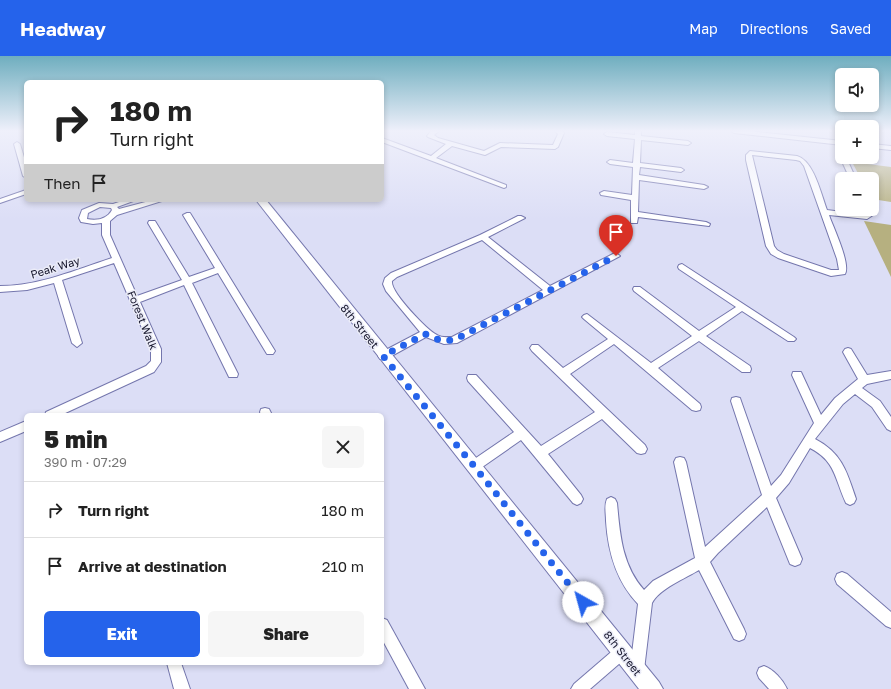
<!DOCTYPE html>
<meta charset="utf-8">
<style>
body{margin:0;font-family:"Golos Text",sans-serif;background:#f6f6f6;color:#222;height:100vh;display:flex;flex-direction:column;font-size:15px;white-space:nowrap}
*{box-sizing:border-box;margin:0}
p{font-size:13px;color:#767676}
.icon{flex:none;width:22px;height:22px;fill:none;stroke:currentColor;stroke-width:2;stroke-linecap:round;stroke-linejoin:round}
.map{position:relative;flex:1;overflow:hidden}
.details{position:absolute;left:24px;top:357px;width:360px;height:252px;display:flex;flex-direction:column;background:#fff;border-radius:6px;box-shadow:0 2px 6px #0003}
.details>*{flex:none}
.banner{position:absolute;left:24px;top:24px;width:360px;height:122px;border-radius:6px;box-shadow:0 2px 6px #0003;background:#fff;color:#222;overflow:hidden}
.tools{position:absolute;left:835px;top:12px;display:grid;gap:8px}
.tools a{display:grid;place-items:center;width:44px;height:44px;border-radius:6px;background:#fff;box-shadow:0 2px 6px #0003;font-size:20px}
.pin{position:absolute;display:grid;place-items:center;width:34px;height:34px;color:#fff;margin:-41px -17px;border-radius:50% 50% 50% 0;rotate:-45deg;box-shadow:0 0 4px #0007}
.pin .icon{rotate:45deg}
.me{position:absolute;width:44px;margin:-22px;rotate:322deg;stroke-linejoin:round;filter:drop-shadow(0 0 3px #0008)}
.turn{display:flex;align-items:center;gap:14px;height:84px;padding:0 20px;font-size:18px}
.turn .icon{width:52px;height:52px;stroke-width:2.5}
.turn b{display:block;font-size:28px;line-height:34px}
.then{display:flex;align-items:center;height:38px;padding:0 20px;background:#0003;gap:8px;font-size:15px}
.round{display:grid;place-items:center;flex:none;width:42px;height:42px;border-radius:6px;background:#f6f6f6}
.summary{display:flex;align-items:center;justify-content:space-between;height:68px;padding:0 20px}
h1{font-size:24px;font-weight:800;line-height:30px}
.cta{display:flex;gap:8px;margin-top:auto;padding:8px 20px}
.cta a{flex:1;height:46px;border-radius:6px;background:#2563eb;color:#fff;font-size:16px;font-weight:800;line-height:46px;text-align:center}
.cta a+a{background:#f6f6f6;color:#222}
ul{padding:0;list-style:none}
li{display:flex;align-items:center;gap:12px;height:56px;padding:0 20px;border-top:1px solid #e0e0e0}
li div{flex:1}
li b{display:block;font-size:15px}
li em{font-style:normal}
header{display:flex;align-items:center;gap:24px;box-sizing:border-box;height:56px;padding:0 20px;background:#2563eb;color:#fff}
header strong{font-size:19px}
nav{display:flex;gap:22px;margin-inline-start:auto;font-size:14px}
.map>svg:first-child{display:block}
.green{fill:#b6b080}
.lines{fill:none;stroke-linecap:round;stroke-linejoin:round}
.street-casing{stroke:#7476ad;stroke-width:2}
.secondary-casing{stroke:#7476ad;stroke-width:2}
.street{fill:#fff;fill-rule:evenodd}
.secondary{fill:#fff;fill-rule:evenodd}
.route{stroke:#2563eb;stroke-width:7;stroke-dasharray:0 12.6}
.labels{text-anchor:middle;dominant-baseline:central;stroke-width:3;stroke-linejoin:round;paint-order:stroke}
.street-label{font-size:11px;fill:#16162c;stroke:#ebecf8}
</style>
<header>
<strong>Headway</strong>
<nav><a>Map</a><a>Directions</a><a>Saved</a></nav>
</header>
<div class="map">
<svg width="891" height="633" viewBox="0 0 891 633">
<rect width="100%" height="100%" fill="#dcdef6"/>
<g class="green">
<path d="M852,106l39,5v35l-19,-3v-20h-11z"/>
<path d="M864,165l27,4v52z"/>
</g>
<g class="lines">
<defs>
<g id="street">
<path d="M431,75h8l-5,4 4,3 46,13 16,-8 53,2 5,-11 -3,-3h7l2,2 -6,14 -3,2 -54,-2 -16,8 -33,-9 -16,12 70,27v2l-2,1 -122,-46v-4l49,18 15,-12 -18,-7 -1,-1z"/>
<path d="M635,75h6v5l47,5 3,2 -3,2 -47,-5 -1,23 41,5 3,2 -3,2 -41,-5 -1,8 65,10 4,2 -4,2 -65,-9 -1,32 68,10 4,2 -1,2 -71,-9 -1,6h-6v-23l-30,-5 -1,-2 4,-2 28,4 1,-28 -23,-3 -3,-2 3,-2 23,3 2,-24 -28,-3 -3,-2 3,-2 28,3z"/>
<path d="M731,75h17l94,10v4l-108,-12z"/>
<path d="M17,86l3,2 6,20v14l-3,-2 -9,-32z"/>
<path d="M872,88l19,2v4l-19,-2z"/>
<path d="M750,95l47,5c17,5 24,38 30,54l38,5 -2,-6h8l2,6 -6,4 -38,-4c4,12 22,49 16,59l-14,2 -53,-18 -7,-4 -5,-8 -20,-86v-5zM752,99l44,5 4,1 4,5 33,93 2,11h-8l-47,-16 -7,-4 -3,-4z"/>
<path d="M842,99v2h4l10,22h-6l-10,-22z"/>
<path d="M26,134v4l-26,9v-4z"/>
<path d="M125,144h11l-19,7 2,2 34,-9h12l-48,15 -7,6v14l27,61 45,-16 -34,-57 1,-2h6l34,56 26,-9 -32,-53 4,-2h3l85,138 -2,3h-6l-49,-81 -26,10 46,91 -1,3h-8l-45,-92 -44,17 21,47v13l-7,10 -93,43h-16l1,-3 100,-46 5,-5v-12l-37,-86 -52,17 20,63 -5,4 -5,-4 -18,-60 -27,7 -27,2v-6c39,0 75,-16 112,-28l-10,-23v-12l-9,1 -12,-2 -2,-4 3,-8 17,-7 14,1zM100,151l11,1 1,2c-5,9 -15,11 -25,9l1,-6z"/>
<path d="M518,160h3l4,2 -37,19 62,49 63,-32 3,-1 4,3 -163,87 -13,1 -18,-7 -40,22h-6l-2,-3 2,-3 40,-21 -34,-41 -3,-7 2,-6 6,-5 89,-38zM482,184l61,50 -91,47c-5,0 -10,1 -15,-2 -10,-5 -47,-43 -45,-54l5,-4z"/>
<path d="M682,208l112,73 2,2 -2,2h-6l-46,-30 -36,25 44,30 1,3 -1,3h-8l-43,-31 -41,27 42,36 1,3 -1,3 -4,1 -4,-1 -78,-66 -44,30 75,71 2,4 -2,4 -4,1 -4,-1 -35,-34 -54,35 33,41 2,4 -2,4 -4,2 -4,-2 -52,-63 -43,30 -4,1 -4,-1 -2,-4 2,-4 44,-30 -46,-51 -1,-3 1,-3h8l65,71 54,-34 -63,-61 -2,-3 2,-3h6l25,23 45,-29 -24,-20 -2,-2 2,-2 3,-1 64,49 41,-27 -58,-45 -1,-2 1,-2h6l59,44 37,-24 -57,-38 -1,-2 1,-2z"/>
<path d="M848,292l3,1 16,26 24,-4v8l-24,5 -5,4 18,13 11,16v14l-4,-2 -15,-22 -17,-13 -12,10 -28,35c27,14 32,33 41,60l-2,4 -4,2 -4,-2c-11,-23 -10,-42 -36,-55l-21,35 -13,15 26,61 -2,5 -5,2 -5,-2 -23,-57 -49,46 -8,9 34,67 2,5 -2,5 -5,2 -5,-2 -35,-69c-13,8 -40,19 -47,33l-8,67 -2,5 -5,2 -5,-2 -2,-5 8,-66c-22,-23 -30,-52 -32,-83 0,-8 -2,-15 1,-22l4,-2 4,2 2,4c3,32 5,62 27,87l9,-9 42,-23 -21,-96 2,-4 4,-1 4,1 2,4 19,85 57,-52 -31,-94 1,-3 4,-1 4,1 1,3 30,85 10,-11 33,-52 -22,-48 1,-3h8l20,43 14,-17 23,-19 -15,-27 2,-3z"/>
<path d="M265,352l4,1 3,6h-11l-1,-3 1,-3z"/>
<path d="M26,365v10l-26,11v-10z"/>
<path d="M842,516l5,2 44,38v16l-5,-2 -49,-42 -2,-5 2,-5z"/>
<path d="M382,562l5,2 38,69h-16l-27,-50z"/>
<path d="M622,589l5,2 2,5 -2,5 -37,32h-19l3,-5 43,-37z"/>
<path d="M167,607h14l9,26h-16z"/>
<path d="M764,610c9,3 19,14 23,23h-18l-10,-11 -2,-5 2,-5z"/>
</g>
<path id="secondary" d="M256,144h10l393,482 4,7h-24z"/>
</defs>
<use href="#street" class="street-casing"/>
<use href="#secondary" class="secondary-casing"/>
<use href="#street" class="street"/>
<use href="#secondary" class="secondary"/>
</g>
<linearGradient id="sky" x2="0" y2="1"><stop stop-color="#6faebf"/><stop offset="0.46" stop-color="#eff0fb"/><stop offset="1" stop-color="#eff0fb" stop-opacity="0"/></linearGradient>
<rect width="891" height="163" fill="url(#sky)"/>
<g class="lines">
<path class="route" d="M583,546l-109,-136 -91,-110 42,-22 17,7 12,-1 162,-84"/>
</g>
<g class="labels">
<g class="street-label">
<text transform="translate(55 211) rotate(-17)">Peak Way</text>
<text transform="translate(143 264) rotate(68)">Forest Walk</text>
<text transform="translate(360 270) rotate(51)">8th Street</text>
<text transform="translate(623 597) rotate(52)">8th Street</text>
</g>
</g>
</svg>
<div class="tools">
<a><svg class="icon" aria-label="sound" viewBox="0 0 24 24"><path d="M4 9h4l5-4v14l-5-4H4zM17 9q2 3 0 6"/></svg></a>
<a>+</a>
<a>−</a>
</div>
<div class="pin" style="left:616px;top:200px;background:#d93025"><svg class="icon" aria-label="arrive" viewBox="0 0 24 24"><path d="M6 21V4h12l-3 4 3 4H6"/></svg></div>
<svg class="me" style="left:583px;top:546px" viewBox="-20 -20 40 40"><circle r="19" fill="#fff"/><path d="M0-13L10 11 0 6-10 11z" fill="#2563eb"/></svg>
<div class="banner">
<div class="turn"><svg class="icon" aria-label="right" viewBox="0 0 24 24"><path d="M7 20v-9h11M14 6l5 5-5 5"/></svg><div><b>180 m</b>Turn right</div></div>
<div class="then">Then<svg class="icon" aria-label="arrive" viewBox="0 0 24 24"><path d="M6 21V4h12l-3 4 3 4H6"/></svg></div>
</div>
<section class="details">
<div class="summary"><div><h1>5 min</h1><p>390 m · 07:29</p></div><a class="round"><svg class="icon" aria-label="close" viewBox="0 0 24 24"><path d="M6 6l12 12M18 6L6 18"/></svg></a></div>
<ul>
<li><svg class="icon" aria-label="right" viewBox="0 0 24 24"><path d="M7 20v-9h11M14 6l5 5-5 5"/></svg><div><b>Turn right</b></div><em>180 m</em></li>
<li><svg class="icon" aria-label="arrive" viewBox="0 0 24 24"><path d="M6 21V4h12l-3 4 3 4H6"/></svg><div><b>Arrive at destination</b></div><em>210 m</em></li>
</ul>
<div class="cta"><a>Exit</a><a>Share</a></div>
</section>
</div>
